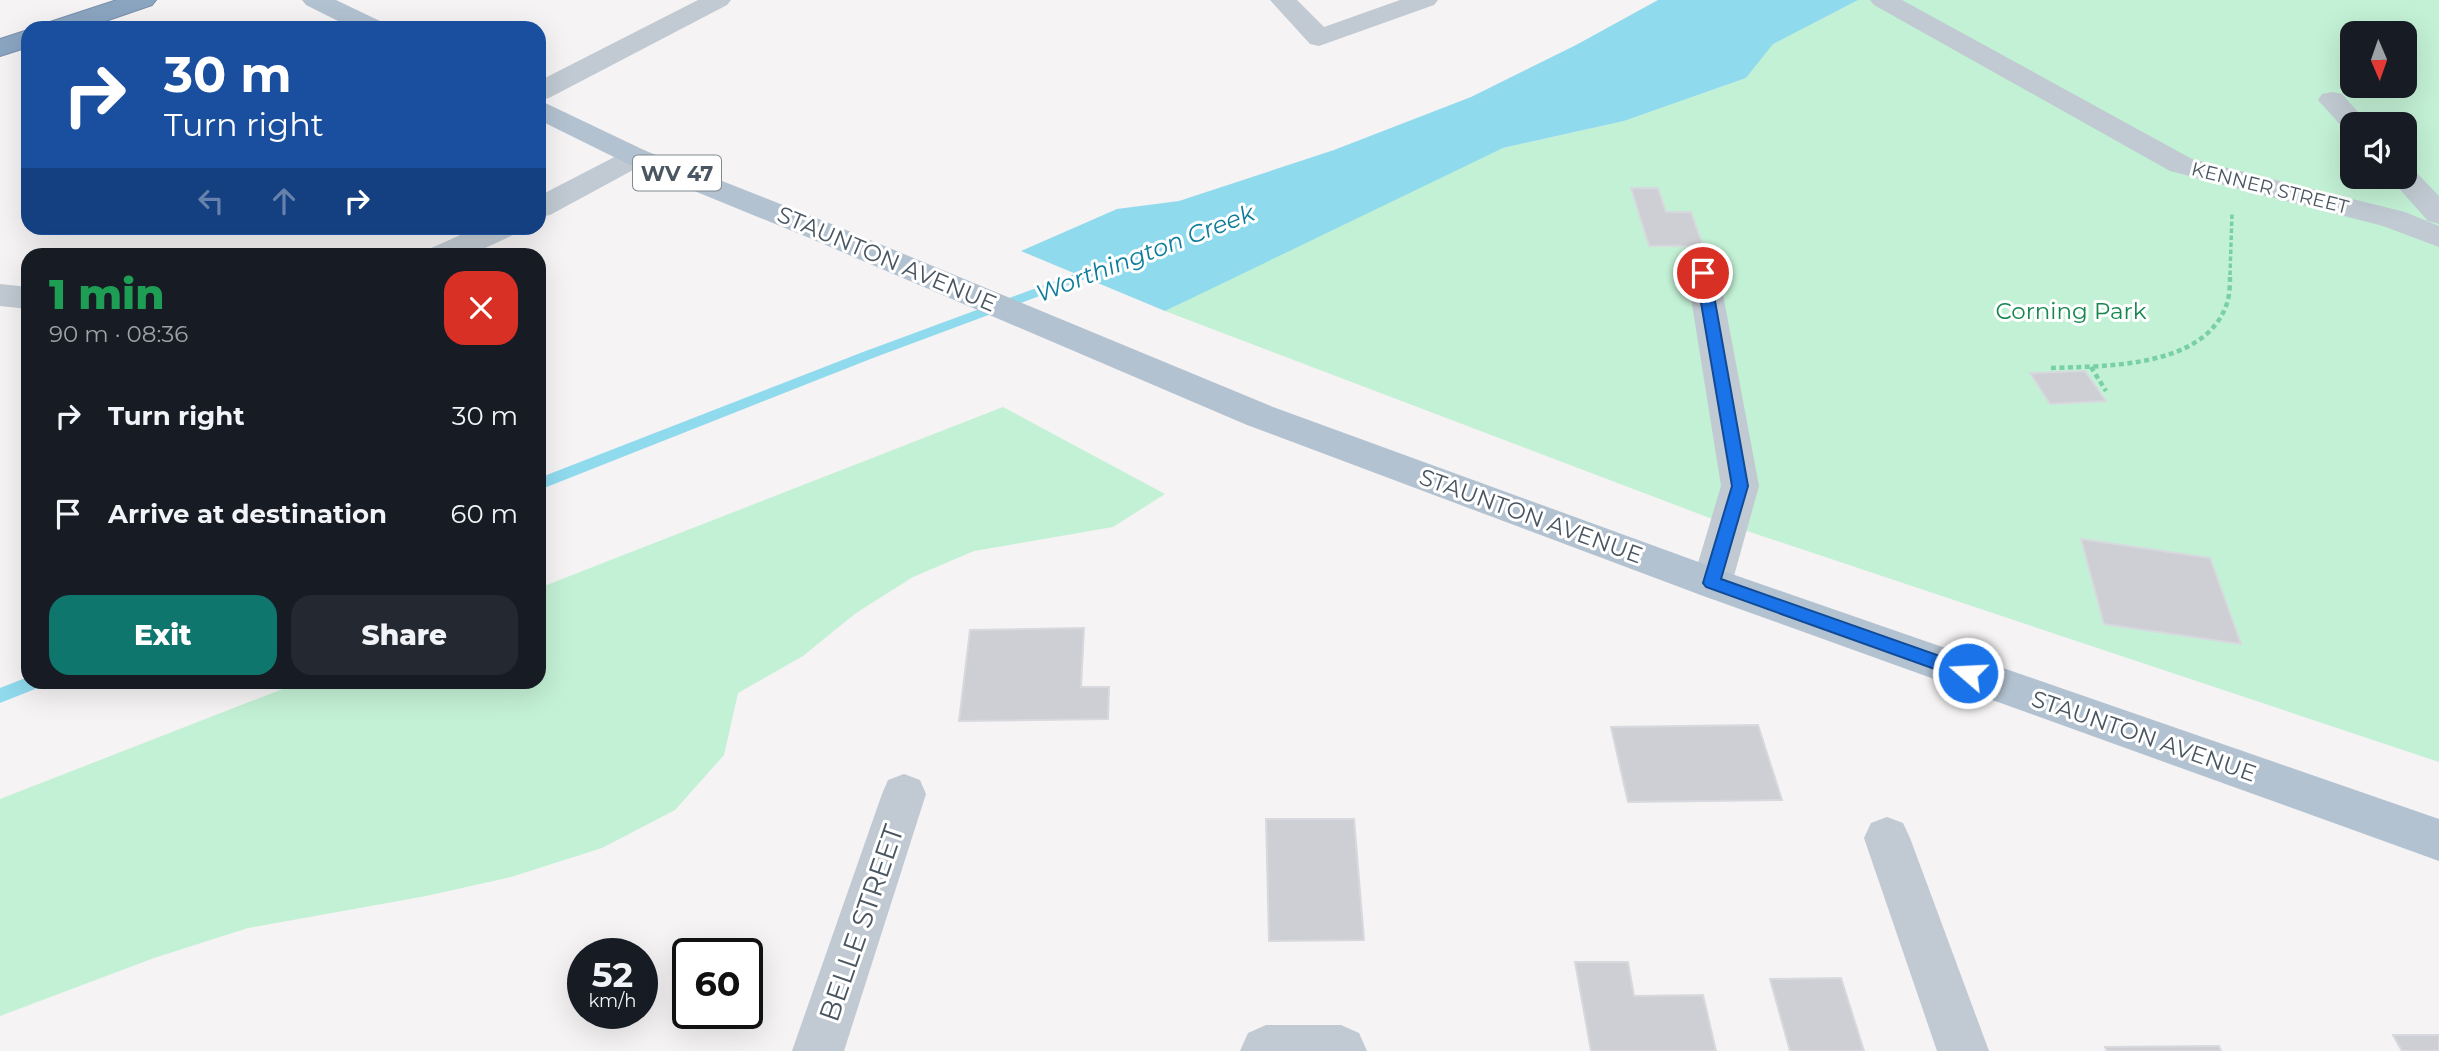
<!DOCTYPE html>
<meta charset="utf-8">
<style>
body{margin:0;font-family:Montserrat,sans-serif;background:#242831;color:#f1f3f6;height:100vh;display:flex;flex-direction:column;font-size:26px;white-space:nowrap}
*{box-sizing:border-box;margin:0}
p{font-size:23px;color:#9ea1a6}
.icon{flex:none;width:38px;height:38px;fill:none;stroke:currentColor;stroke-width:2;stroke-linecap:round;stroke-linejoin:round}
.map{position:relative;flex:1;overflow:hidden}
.side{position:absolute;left:21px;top:248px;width:525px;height:441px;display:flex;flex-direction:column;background:#171b24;border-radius:21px;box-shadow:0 7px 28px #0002}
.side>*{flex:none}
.hud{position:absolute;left:21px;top:21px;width:525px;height:214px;border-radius:21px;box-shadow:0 7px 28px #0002;background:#1a4fa0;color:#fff;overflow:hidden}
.needle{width:46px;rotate:178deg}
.tools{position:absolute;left:2340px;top:21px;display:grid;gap:14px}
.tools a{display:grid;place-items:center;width:77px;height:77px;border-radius:14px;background:#171b24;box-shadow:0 7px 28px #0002;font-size:35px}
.speed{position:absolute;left:567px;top:938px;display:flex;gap:14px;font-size:35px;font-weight:700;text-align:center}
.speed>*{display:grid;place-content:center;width:91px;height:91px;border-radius:50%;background:#171b24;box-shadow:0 7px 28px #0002;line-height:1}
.speed small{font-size:18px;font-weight:400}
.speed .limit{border:4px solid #111;border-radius:10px;background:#fff;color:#111}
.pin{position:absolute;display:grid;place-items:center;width:60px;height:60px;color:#fff;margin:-30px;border:4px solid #fff;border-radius:50%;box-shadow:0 2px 7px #0007}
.me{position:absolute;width:77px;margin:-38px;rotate:289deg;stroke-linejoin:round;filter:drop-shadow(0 0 5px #0008)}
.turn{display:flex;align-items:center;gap:24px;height:147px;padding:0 28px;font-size:32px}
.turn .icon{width:91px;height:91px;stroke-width:2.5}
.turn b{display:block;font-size:49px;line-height:60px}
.lanes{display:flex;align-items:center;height:66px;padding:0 28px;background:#0003;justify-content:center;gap:35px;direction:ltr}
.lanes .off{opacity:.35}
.round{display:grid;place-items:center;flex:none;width:74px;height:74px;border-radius:21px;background:#242831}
.overview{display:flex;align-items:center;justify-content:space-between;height:119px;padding:0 28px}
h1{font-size:42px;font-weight:800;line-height:52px;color:#1e9e55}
.action{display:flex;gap:14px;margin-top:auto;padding:14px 28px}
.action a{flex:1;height:80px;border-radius:21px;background:#0f766e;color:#fff;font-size:28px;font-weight:800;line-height:80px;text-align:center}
.action a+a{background:#242831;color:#f1f3f6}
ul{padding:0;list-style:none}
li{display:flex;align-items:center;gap:21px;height:98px;padding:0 28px}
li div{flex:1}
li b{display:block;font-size:26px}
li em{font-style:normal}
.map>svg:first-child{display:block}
.green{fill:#c3f1d5;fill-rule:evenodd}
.water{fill:#90daee}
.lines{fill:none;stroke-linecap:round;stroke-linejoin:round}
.stream{fill:#90daee;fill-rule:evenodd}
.building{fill:#cdcfd5;stroke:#d7d9de;stroke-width:2}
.highway-casing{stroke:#7690ad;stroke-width:2}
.path-far1{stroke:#7ad0a6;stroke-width:3.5;stroke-dasharray:4.5 2.5;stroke-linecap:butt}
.path{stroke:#7ad0a6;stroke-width:4.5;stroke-dasharray:5 3.5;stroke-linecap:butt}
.minor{fill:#c1cad2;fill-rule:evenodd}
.major{fill:#b3c2d1;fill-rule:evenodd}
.highway{fill:#8ba5c1;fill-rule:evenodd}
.route{fill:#1a73e8;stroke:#114b97;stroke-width:2}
.labels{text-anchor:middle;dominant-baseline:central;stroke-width:6;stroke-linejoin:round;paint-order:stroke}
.far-street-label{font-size:19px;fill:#4a5661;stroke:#fff}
.shield{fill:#fff;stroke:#808990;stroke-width:2}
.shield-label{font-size:21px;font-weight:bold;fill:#4a5661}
.street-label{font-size:23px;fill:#4a5661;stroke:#fff}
.park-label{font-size:23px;fill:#17864f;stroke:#fff}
.water-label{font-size:24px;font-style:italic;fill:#0c7c9b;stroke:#fff}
.near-street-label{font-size:28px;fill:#4a5661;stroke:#fff}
</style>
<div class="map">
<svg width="2439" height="1051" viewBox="0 0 2439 1051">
<rect width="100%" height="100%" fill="#f5f3f3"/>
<g class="green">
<path d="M1858,0h581v762l-716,-239 -558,-212 185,-92 153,-71 121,-27 122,-43 26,-34zM2352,33h52v53h-52zM2352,124h52v53h-52z"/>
<path d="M1003,407l162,87 -52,33 -139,24 -61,26 -57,36 -53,43 -65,37 -14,62 -49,55 -73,38 -91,29 -85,19 -178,32 -94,30 -154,58v-217l298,-116 241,-1v-94z"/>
</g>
<path class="water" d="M1658,0h200l-85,44 -27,34 -122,43 -121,27 -338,163 -144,-60 96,-42 62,-8 155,-51 137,-53 105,-52z"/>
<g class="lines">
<g class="stream">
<path d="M1099,265l5,1v6l-231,86 -334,132v-12l324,-126z"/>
<path d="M28,677v5h14l-2,5 -40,16v-15z"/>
</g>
</g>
<g class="building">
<path d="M1631,188h27l8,24h25l12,34h-54z"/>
<path d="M2085,371l21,30 -56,3 -20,-31z"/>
<path d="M2081,539l129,19 31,86 -137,-20z"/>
<path d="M1084,628l-3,59h28l-1,32 -149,2 11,-91z"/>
<path d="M1758,725l24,75 -154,2 -17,-75z"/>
<path d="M1266,819h88l10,121 -95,1z"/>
<path d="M1575,962h53l6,34 69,-1 13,56h-125z"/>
<path d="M1841,978l23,73h-74l-20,-72z"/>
<path d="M2393,1035h46v16h-37z"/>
<path d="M2219,1046l2,5h-114l-2,-4z"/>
</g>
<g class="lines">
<defs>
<g id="highway">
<path d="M117,0h39l-4,5 -67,23h-39l4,-6z"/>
<path d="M28,30v17l-28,9v-17z"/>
</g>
</defs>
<use href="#highway" class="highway-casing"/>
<path class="path-far1" d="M2230,275l2,-61"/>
<g class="path">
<path d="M2091,367l15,24"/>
<path d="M2051,368c54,-2 152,0 175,-62 4,-10 4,-22 4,-32"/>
</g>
<g class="minor">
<path d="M698,0h33l-4,5 -178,93 -10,2v-19z"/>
<path d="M1270,0h27l27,27 76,-27h38l-4,5 -115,41 -9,-2z"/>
<path d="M1870,0h32l290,159 213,53 34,14v21l-56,-21 -213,-55 -296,-166z"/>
<path d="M2332,92l10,2 27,30h-17v8l-7,-2 -27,-30 4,-6z"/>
<path d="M636,148l10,3 5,6 -5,6 -96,52 -11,2v-21l87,-45z"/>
<path d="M2404,168l11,3 24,25v28l-11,-3 -39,-44h15z"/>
<path d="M476,228h42l-5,7 -45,21h-44l5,-7z"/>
<path d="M1703,263l11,3 5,7 40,213 -27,97 -6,11 -14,5 -14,-5 -6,-11 29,-97 -34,-213 5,-7z"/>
<path d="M0,284l28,3v22l-28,-3z"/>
<path d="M904,774l16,6 6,14 -82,257h-52l90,-257 6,-14z"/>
<path d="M1887,817l16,6 7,15 79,213h-52l-73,-213 7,-15z"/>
<path d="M1266,1025h75l18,8 8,18h-127l8,-18z"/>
</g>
<g class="major">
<path d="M302,0h34l46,22 4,6h-34l-46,-23z"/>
<path d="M539,100l107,51 183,72 444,184 453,165 713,247v42l-741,-267 -451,-169 -440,-188 -181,-74 -87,-43z"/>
</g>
<use href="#highway" class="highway"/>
</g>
<path class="route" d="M1703,268l7,5 38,213 -27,93 253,89 3,5 -3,6 -6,2 -262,-94 -3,-4 29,-97 -36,-213z"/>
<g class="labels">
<g class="far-street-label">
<text transform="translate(2270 188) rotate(14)">KENNER STREET</text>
</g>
<rect class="shield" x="633" y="155.5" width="88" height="35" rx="5"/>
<g class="shield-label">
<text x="677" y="173">WV 47</text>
</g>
<g class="street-label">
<text transform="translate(887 259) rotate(23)">STAUNTON AVENUE</text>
<text transform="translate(1531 516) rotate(20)">STAUNTON AVENUE</text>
<text transform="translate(2144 736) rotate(19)">STAUNTON AVENUE</text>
</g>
<g class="park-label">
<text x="2071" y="311">Corning Park</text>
</g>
<g class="water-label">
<text transform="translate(1145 253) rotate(-21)">Worthington Creek</text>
</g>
<g class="near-street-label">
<text transform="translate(861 923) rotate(-71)">BELLE STREET</text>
</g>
</g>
</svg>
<div class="tools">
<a><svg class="needle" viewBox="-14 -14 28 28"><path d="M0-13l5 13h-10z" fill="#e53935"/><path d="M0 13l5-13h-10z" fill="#9ea1a6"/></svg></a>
<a><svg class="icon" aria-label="sound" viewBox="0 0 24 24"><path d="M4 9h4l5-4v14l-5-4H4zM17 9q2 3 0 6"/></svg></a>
</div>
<div class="speed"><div>52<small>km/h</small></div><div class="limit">60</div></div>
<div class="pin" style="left:1703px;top:273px;background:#d93025"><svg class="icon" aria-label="arrive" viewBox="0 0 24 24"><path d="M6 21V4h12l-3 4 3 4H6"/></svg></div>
<svg class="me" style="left:1968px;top:673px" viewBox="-20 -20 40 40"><circle r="17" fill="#1a73e8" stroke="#fff" stroke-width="3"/><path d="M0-11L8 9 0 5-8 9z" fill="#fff"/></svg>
<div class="hud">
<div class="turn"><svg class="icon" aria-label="right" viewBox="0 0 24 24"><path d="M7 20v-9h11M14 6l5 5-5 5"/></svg><div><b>30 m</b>Turn right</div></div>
<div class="lanes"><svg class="icon off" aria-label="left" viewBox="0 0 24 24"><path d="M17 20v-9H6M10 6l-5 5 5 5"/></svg><svg class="icon off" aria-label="ahead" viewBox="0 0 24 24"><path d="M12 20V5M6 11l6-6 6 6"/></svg><svg class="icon" aria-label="right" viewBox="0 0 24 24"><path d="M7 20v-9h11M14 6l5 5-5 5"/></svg></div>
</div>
<section class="side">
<div class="overview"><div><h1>1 min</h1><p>90 m · 08:36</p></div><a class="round" style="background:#d93025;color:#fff"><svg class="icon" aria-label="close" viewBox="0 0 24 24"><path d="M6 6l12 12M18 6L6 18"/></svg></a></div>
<ul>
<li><svg class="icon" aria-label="right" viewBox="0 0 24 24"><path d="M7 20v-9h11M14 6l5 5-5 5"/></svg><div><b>Turn right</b></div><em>30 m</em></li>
<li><svg class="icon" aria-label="arrive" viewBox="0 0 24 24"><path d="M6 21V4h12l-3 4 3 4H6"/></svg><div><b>Arrive at destination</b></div><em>60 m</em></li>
</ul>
<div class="action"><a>Exit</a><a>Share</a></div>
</section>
</div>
